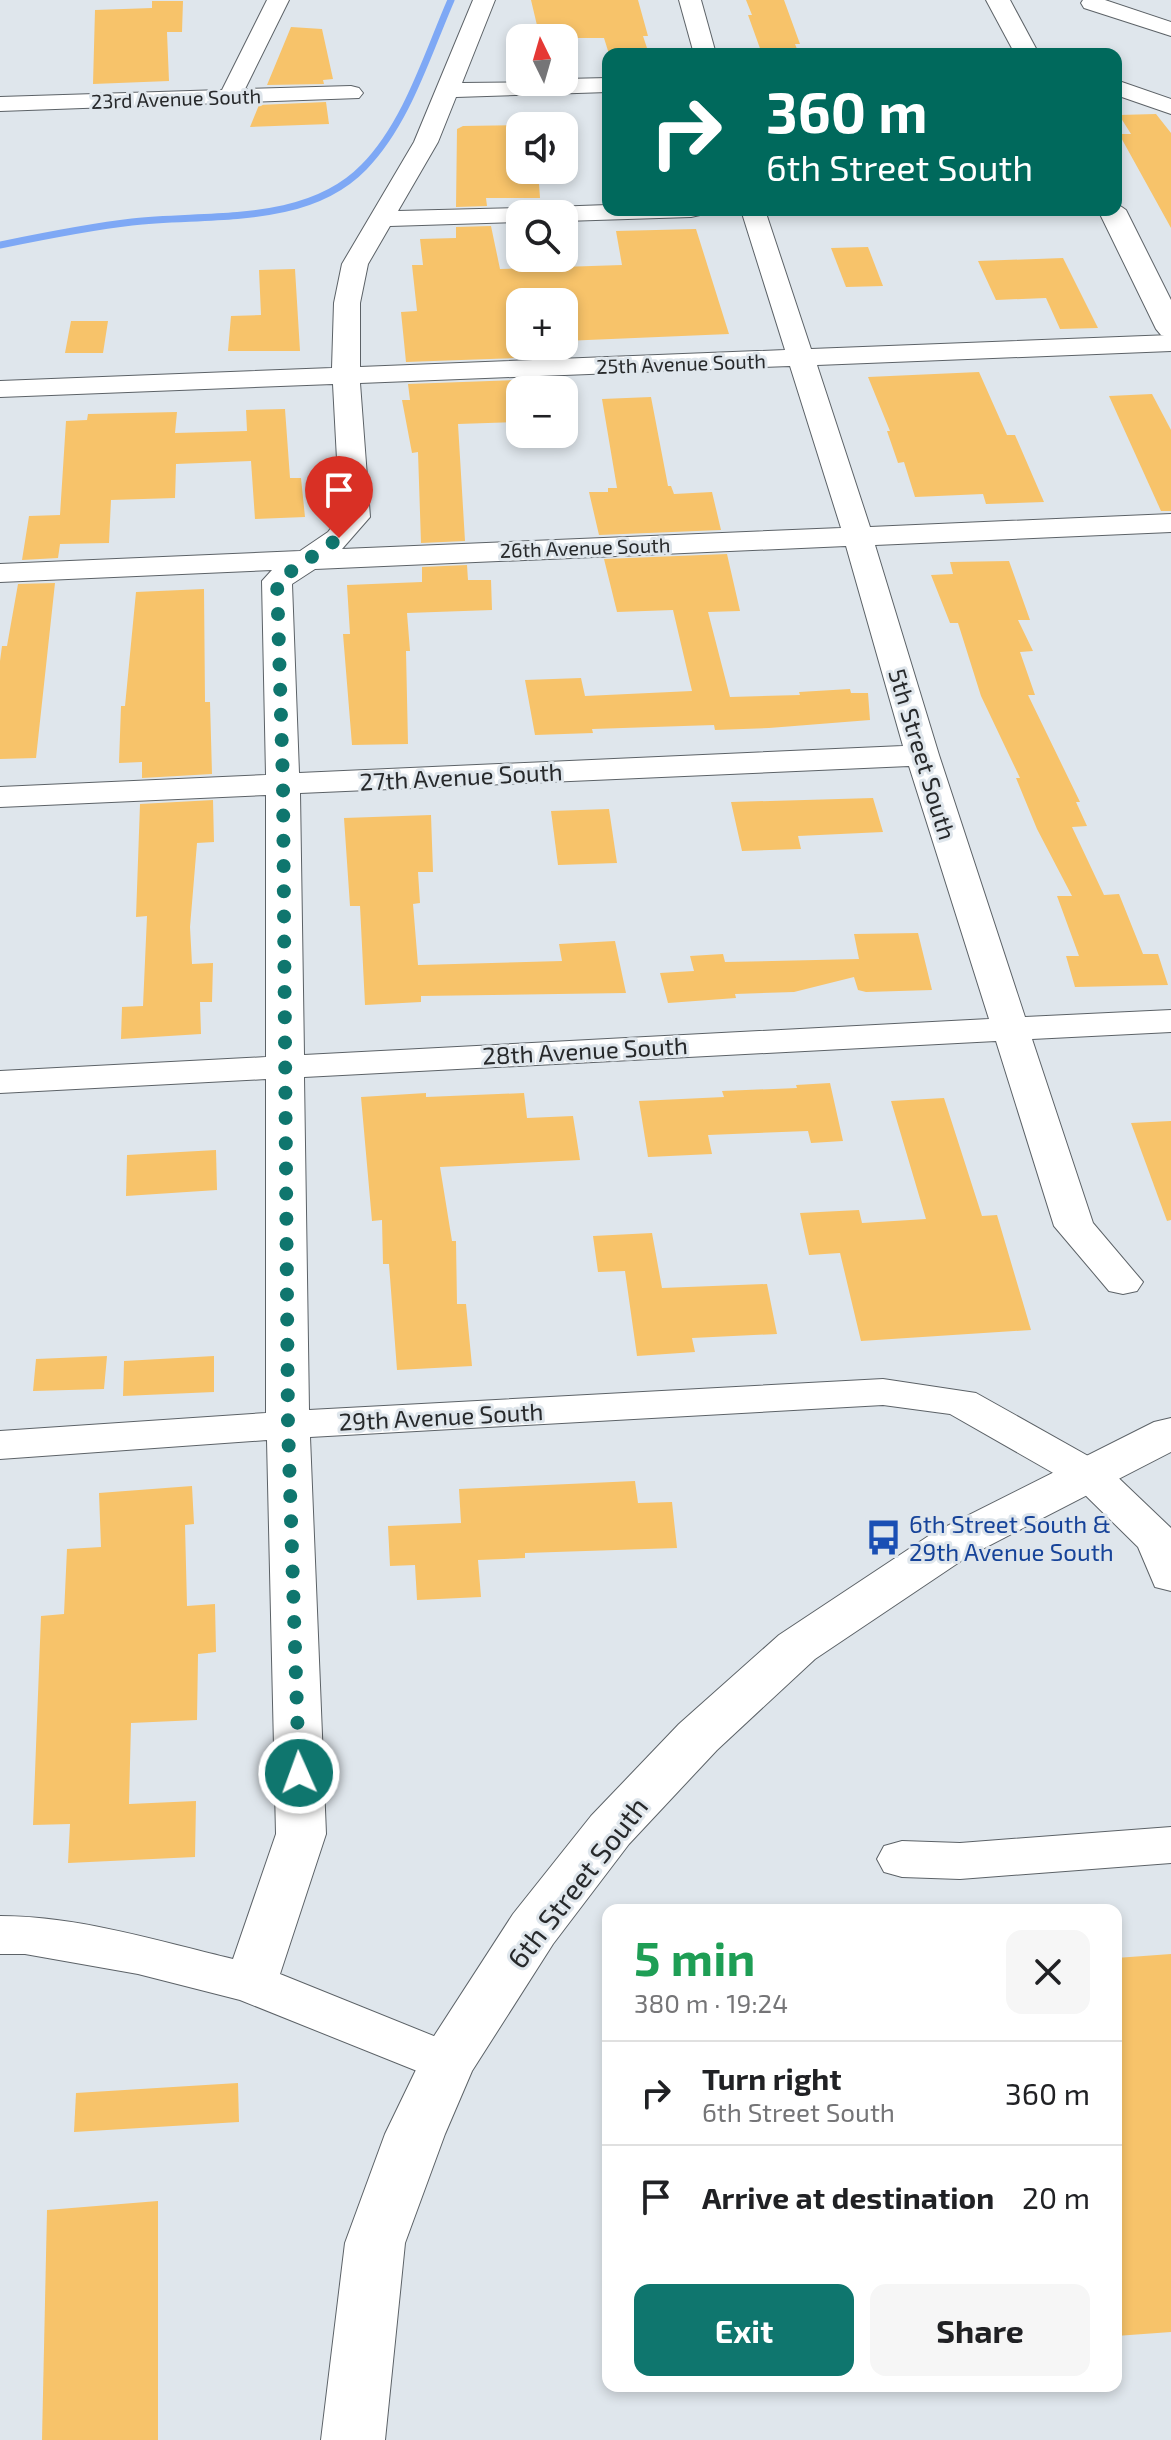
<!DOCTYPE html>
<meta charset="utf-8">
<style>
body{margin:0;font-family:"Exo 2",sans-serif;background:#f6f6f6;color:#202124;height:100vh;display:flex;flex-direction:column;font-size:30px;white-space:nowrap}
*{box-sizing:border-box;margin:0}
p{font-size:26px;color:#757577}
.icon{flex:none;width:44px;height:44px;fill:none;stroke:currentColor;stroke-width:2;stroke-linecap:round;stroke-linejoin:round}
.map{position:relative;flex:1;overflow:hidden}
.drawer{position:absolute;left:602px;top:1904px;width:520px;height:488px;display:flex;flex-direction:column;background:#fff;border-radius:16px;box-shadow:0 4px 12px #0003}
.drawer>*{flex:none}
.guide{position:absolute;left:602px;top:48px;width:520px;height:168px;border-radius:16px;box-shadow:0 4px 12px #0003;background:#00695c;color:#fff;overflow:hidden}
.needle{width:52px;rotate:355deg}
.buttons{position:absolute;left:506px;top:24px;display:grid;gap:16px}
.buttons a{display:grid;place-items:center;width:72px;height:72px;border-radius:16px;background:#fff;box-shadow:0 4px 12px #0003;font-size:40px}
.pin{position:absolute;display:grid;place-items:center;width:68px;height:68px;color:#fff;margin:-82px -34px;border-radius:50% 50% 50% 0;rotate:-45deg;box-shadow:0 0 8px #0007}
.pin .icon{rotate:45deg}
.me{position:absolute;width:88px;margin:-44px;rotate:358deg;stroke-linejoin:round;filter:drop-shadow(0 0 6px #0008)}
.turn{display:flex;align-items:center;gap:28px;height:168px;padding:0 32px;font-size:36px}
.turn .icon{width:104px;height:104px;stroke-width:2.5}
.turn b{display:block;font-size:56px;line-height:68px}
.round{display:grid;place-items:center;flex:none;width:84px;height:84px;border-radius:16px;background:#f6f6f6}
.headline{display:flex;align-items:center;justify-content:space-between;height:136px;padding:0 32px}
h1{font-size:48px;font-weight:700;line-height:60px;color:#1e9e55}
.cta{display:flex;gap:16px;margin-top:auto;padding:16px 32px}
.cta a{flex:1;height:92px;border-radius:16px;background:#0f766e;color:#fff;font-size:32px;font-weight:700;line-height:92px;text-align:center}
.cta a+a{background:#f6f6f6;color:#202124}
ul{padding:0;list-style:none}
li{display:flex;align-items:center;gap:24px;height:104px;padding:0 32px;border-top:2px solid #e0e0e0}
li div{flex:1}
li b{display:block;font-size:30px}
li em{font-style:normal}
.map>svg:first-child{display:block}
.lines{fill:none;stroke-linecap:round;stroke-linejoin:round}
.stream{stroke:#7ea8f5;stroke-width:7}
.building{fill:#f7c36a}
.street-casing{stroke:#5c6267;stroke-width:2}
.secondary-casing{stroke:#5c6267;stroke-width:2}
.street{fill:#fff;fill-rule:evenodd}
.secondary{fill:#fff;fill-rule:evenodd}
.route{stroke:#0f766e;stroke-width:14;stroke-dasharray:0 25.2}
.labels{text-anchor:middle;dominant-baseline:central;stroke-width:6;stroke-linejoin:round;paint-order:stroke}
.far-street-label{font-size:20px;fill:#27292b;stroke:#dfe6ec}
.street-label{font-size:24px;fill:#27292b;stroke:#dfe6ec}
.transit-label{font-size:24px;fill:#164399;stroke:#dfe6ec;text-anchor:start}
.near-street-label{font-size:28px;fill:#27292b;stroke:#dfe6ec}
</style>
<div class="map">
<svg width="1171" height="2440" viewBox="0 0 1171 2440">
<rect width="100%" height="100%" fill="#dfe6ec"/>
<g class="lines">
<path class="stream" d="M0,245c44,-9 88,-18 132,-23 76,-9 174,5 232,-55 43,-44 63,-112 87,-167"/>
</g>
<g class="building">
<path d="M531,0h107l10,36h-5l6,18h-40l-5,-16h-64z"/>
<path d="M746,0h38l16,44h-5l4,10h-37l-14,-39h4z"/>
<path d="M152,1h31l-1,31h-15l2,49 -76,3 2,-74 57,-2z"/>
<path d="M291,27l31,2 11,50 -10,1 1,4 -57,1z"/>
<path d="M326,102l3,22 -79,3 9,-22z"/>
<path d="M1156,114l15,19v95l-52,-94h12l-12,-19z"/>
<path d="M520,125v45h18l2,28h-54l1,8 -31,1 1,-78 6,-3z"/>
<path d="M491,226l9,43 122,-4 -6,-34 80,-2 33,105 -165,7v-39h-44v44h23l1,11 -138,5 -5,-50 16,-1 -5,-46h11l-3,-26 36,-1v-11z"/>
<path d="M868,247l15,39 -37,1 -15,-39z"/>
<path d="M1063,258l35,70 -38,1 -14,-31 -50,2 -18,-39z"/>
<path d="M295,269l5,82h-72l3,-35 30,-1 -2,-45z"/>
<path d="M71,321h37l-5,32h-38z"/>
<path d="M979,372l28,63h8l29,67 -58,2 -3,-10 -68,3 -11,-35 -6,1 -11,-32h3l-22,-54z"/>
<path d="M544,379l1,11h-25v32l-62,2 7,117 -44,2 -3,-91 -6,1 -10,-53h8l-2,-16z"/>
<path d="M1152,394l19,36v81h-10l-52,-115z"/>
<path d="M651,397l17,89h3l3,8 38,-2 9,38 -122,5 -10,-43h19v-4h9l-15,-89z"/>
<path d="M285,409l5,69h11l4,39 -50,2 -4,-58 -75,3 -1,34 -64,2 -2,43 -49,1 -2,14 -36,2 7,-44 31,-1 6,-94 21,-1 1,-6 89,-2 -2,21 72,-2 -1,-21z"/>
<path d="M727,554l13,57 -32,1 22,85 70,-2 -1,-3 51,-3 1,4h17l2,27 -101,8 -54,2 -1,-5 -122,4 1,4 -58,2 -10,-55 56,-2 4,18 107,-5 -19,-81 -56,2 -13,-53z"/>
<path d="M1009,561l21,59h-12l15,31 -13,1 15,43h-7l52,107h-4l11,24 -15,1 32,68 15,-1 24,60h15l10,31 -93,2 -9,-31h13l-22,-60h15l-35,-67 -21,-51h4l-39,-82 -23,-73h-8l-19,-48 22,-1 -3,-12z"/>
<path d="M467,565l1,15h23l1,30 -85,3 3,38h-4l2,93 -56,1 -9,-111h7l-3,-49 75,-3v-15z"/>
<path d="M55,583l-19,175 -36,1v-98l2,-15h5l11,-62z"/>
<path d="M204,589l1,113h5l2,72 -70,4v-16l-23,1 2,-57h4l11,-114z"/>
<path d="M873,798l10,34 -85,4 3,13 -59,2 -11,-49z"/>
<path d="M213,800l1,42 -17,1 -7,84 2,37 21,-1 -1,39h-12l1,32 -80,5 1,-32 21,-1 4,-90 -11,1 4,-113z"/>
<path d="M609,809l8,54 -59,2 -7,-54z"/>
<path d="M431,815l2,57h-15l2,31 -7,1 5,61 144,-4 -3,-17 56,-3 11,52 -205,3v6l-56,3 -5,-99h-10l-6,-88z"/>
<path d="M918,933l14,57 -66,2 -8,-2 -4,-13 -60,15 -59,2 1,4 -68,5 -8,-30 34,-2 -4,-15 33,-2 2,8 134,-3 -5,-25z"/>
<path d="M830,1083l13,58 -32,2 -3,-12 -100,4 4,19 -64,3 -9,-56 85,-4 -2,-6 75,-3 -1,-3z"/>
<path d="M426,1093v4l98,-4 3,25 46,-2 7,44 -140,7 12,74h4l1,63h9l6,62 -75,4 -8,-106h-6l-1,-44 -10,1 -11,-124z"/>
<path d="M944,1098l38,118 15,-1 34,115 -170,11 -21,-88 -31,2 -9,-42 59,-3 3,13 64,-4 -35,-118z"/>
<path d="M1171,1121v99l-4,1 -36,-98z"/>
<path d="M216,1150l1,40 -91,6 1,-41z"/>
<path d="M652,1233l10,55 105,-4 10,50 -85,4 3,14 -58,4 -12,-85 -27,1 -5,-36z"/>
<path d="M107,1356l-3,33 -71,2 3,-32z"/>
<path d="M214,1356v36l-91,4 1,-35z"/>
<path d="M635,1481l3,22 34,-1 5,46 -152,5v5l-47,2 3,37 -64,3 -2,-35 -25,1 -2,-40 73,-3 -2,-34z"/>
<path d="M192,1486l2,38 -9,1 2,81 28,-2 1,48 -18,2 -1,66 -66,3 -2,81 67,-3 -1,56 -127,6 2,-39 -37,1 8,-209 23,-2 3,-65 34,-2 -2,-54z"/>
<path d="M1171,1954v378l-55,4v-378z"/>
<path d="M238,2083l1,39 -165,10 2,-39z"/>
<path d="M158,2201v239h-116l5,-230z"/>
</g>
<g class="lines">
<defs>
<g id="street">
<path d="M267,0h22l-44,89 106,-3 8,2 4,5 -4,5 -359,13v-14l222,-7z"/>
<path d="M473,0h22l-33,83 102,-1v-3l44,-1v14l-152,5 -18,45 -40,69 122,-3 12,6h-12v8l-130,4 -22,38 -8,39v64l425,-17 -44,-140h24l46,139 360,-14v16l-354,14 53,162 301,-13v18l-296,13 64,210 86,262 146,-7v22l-139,7 61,184 50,59 -6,9 -14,3 -14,-3 -55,-65 -58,-185 -692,36 5,333 574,-31 93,14 130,73 65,62v63l-16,-4 -17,-40 -62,-61 -126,-72 -67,-9 -573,32 16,397 -46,140 186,75 7,14 -7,14 -19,6 -207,-83 -102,-26 -113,-20h-25v-38c78,0 158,25 233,43l43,-125 -9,-394 -267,19v-28l266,-18v-334l-266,14v-22l266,-14v-262l-266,12v-20l266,-12 -4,-194 10,-11 -272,12v-18l300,-13 28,-19 12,-16 -7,-132 -333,13v-16l332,-13 2,-65 8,-39 72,-122zM790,366l51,162 -499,21 28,-32 -10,-134zM846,546l57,200 -604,27 -7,-189 23,-15zM909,766l80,253 -685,36 -4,-262z"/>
<path d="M679,0h22l15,54h-22z"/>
<path d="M1083,0h22l66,22v14l-87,-28 -3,-5z"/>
<path d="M1116,80l55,19v15l-55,-19z"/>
<path d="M608,205v5h95l-3,5 -9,2 -127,4v-7h-25l3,-5 9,-2z"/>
<path d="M1171,1827v36l-211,16 -58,-2 -18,-5 -7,-13 7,-13 18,-5 58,2z"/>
</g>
<g id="secondary">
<path d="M986,0h24l29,54h-24z"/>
<path d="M1116,203l10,7 45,90v38l-10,-3 -5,-6 -58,-119h18z"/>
<path d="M1171,1418v34l-204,105 -152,102 -98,91 -88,94 -76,100 -81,127 -27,63 -40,109 -20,197h-64l24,-197 40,-109 42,-87 86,-133 78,-98 88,-92 100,-89 154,-102 221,-111z"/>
</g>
</defs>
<use href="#street" class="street-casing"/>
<use href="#secondary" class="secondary-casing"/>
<use href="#street" class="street"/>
<use href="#secondary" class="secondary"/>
</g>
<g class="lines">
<path class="route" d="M299,1773l-11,-348 -5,-641 -6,-203 62,-43"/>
</g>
<defs>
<symbol id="bus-bare" viewBox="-9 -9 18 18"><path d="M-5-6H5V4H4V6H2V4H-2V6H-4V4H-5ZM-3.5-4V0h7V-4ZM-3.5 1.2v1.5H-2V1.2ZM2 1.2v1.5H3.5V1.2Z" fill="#1a4fb4" stroke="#dfe6ec" stroke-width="2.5" paint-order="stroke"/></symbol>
</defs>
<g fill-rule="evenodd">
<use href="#bus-bare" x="858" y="1512" width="51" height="51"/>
</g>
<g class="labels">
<g class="far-street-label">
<text transform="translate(176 98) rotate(-2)">23rd Avenue South</text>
<text transform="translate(681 363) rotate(-2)">25th Avenue South</text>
<text transform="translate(585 547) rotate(-2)">26th Avenue South</text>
</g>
<g class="street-label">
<text transform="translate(923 754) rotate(73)">5th Street South</text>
<text transform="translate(461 776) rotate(-3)">27th Avenue South</text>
<text transform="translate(585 1050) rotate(-3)">28th Avenue South</text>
<text transform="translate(441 1416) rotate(-3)">29th Avenue South</text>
</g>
<g class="transit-label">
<text x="909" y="1523">6th Street South &amp;<tspan x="909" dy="28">29th Avenue South</tspan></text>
</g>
<g class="near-street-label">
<text transform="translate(577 1882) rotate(-52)">6th Street South</text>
</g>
</g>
</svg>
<div class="buttons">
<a><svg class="needle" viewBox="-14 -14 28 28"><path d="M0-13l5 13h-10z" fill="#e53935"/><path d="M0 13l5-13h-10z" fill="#757577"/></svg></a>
<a><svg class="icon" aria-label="sound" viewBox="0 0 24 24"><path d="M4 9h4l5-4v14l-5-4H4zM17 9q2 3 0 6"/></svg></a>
<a><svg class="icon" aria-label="search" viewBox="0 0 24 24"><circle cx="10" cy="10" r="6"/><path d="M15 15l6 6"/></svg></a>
<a>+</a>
<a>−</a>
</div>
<div class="pin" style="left:339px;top:538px;background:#d93025"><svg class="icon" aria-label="arrive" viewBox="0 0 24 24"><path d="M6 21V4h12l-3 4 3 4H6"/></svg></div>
<svg class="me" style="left:299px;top:1773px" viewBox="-20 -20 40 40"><circle r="17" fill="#0f766e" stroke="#fff" stroke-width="3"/><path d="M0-11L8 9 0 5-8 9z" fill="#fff"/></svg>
<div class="guide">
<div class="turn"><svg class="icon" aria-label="right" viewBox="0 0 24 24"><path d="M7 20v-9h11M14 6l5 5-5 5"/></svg><div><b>360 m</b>6th Street South</div></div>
</div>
<section class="drawer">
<div class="headline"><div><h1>5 min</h1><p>380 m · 19:24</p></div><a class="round"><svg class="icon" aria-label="close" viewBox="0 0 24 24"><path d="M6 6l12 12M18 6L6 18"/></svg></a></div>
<ul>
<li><svg class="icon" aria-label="right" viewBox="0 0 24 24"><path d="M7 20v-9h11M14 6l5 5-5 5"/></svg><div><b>Turn right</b><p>6th Street South</p></div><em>360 m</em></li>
<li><svg class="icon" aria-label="arrive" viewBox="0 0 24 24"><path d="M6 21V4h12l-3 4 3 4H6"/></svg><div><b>Arrive at destination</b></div><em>20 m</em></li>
</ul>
<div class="cta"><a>Exit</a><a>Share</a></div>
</section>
</div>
